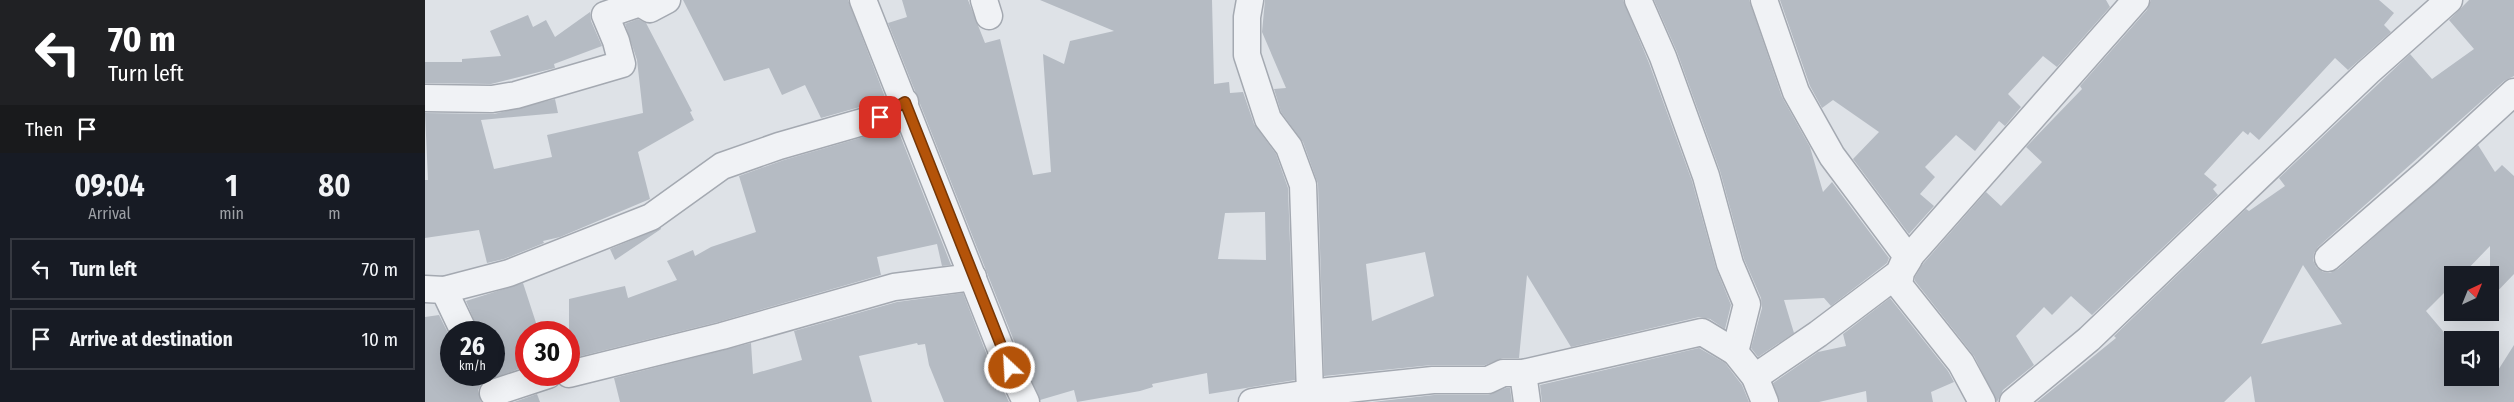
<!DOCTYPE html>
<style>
body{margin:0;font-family:"Fira Sans Condensed",sans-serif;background:#242831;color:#f1f3f6;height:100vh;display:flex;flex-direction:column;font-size:19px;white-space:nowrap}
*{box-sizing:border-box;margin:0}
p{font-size:16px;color:#9ea1a6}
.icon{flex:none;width:28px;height:28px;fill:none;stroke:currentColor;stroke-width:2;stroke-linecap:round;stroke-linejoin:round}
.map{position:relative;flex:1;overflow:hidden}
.details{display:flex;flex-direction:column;background:#171b24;width:425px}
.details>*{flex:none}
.banner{background:#202124;color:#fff;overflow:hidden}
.needle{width:32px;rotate:43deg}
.buttons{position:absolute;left:2019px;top:266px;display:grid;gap:10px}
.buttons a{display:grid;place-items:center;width:55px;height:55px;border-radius:0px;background:#171b24;box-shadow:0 5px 20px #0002;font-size:25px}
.speed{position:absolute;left:15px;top:321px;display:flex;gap:10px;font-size:25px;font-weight:700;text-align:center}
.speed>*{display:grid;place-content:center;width:65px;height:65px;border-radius:50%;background:#171b24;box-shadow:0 5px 20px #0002;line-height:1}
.speed small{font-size:12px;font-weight:400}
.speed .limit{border:8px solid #d22;background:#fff;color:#111}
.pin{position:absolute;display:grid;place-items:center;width:42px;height:42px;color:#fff;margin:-21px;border-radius:10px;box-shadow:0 2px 8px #0006}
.me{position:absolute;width:55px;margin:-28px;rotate:335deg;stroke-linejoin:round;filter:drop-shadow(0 0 4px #0008)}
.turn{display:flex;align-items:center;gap:18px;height:105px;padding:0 25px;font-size:22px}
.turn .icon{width:65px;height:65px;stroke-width:2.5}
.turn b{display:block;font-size:35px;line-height:42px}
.then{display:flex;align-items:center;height:48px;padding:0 25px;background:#0003;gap:10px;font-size:19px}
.eta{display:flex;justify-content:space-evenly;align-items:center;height:85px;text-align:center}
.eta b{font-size:30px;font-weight:700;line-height:35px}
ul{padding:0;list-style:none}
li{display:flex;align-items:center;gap:15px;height:62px;margin:0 10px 8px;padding:0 15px;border:2px solid #363941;border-radius:0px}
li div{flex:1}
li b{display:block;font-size:19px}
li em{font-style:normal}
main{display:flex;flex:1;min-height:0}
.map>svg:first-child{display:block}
.building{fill:#b5bbc3;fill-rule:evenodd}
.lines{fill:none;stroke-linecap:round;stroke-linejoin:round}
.street-casing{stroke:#a4a9b1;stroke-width:29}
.street{stroke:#f0f2f5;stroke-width:26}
.route-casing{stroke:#753606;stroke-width:12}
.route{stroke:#b45309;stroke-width:9}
</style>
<main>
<section class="details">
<div class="banner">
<div class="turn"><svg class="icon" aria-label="left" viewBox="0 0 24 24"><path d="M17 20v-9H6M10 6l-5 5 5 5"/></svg><div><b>70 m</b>Turn left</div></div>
<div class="then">Then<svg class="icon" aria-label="arrive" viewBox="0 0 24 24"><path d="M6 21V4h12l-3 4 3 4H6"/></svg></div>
</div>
<div class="eta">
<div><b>09:04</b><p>Arrival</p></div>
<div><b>1</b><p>min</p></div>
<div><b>80</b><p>m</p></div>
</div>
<ul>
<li><svg class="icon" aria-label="left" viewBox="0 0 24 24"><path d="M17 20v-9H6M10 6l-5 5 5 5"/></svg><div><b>Turn left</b></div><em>70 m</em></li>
<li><svg class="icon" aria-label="arrive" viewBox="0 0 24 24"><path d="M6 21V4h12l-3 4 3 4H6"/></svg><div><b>Arrive at destination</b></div><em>10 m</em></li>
</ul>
</section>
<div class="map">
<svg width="2089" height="402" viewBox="0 0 2089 402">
<rect width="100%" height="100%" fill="#dee2e7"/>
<g class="building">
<path d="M258,0h165l37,97 -11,6 -53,15 -16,-33 -23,10 -13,-27 -45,13z"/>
<path d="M477,0h66l17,43 15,-4 33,136 18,-3 -8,-118 21,10 6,-23 44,-10 -74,-31h172l2,84 15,-2 1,11 13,-1 11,32 22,30 12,34 7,192 -86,14 -2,-21 -55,11 1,3 -13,4 -63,11 -3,-12 -34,10 -24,-54 -128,-323 19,-6zM840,212l1,48 -48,-1 7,-46z"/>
<path d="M840,0h358l26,63 43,118 24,87 15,37 -6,24 -15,-10 -11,-2 -128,30 -44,-72 -8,83h-16l-18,7h-53l-108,11 -6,-192 -15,-42 -22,-30 -7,-23 12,-1 -24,-56zM1000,252l9,44 -62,25 -6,-57z"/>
<path d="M1229,0h95l33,97 28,50 13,45 9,-10 57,76 -2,5 -56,43 -7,-8 -40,2 10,33 -36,24 -7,-9 11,-40 -1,-10 -17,-39 -24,-88 -43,-119z"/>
<path d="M1355,0h326l4,7 -53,60 -14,-11 -35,38 13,13 -16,19 -6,-5 -24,30 -19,-16 -31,32 10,10 -15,17 14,12 -25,28 -56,-75 26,-27 -46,-32 -11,8 -12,-22z"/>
<path d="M1726,0h228l15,13 -10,12 7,7 -43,38 -13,-12 -76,82 -9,-8 -2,3 -5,-4 -39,43 13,11 -4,4 5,6 -126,120 -21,-19 -19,19 -8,-8 -28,29 18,29 -31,25 -6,12 -23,-46 -59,-75v-4l7,-12 64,-73 15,14 41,-44 -16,-15 56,-58 -2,-3 67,-76z"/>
<path d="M2044,0h45v76l-10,5 -186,166 -4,6 -1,7 3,7 7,5 7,1 8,-4 140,-124 17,27 7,-7 12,11v98l-24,25v-53l-28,29h-9v9l-27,27 27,32v35h37v-7l5,4 19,-30v57h-259l-4,-26 -27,26h-187l79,-64 -2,-2 132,-127 3,2 36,-25 -6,-8 131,-124 22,25 42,-30 -25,-29zM1878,265l39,59 -81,20z"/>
<path d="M165,12l1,9 11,25 -48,18 1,4 -64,16 -66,-1v-21h37v-3l39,-3 -11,-25 38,-16 5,12 13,-7 9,17z"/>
<path d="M213,19l8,4 46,88 -2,1 4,8 -56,32 12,47 -90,38 -17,4 1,2 -40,16 -17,4 -8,-33 -54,8v-58h3l-3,-67 69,1 61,-15 3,14 -77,7 13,49 58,-12 -5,-22 96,-22 -6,-53 -12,-36z"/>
<path d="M471,125l55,140 -9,1 -5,-22 -60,13 4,18 -163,47 -149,37v-60l56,-13 3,12 49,-18 -10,-19 26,-11 2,6 16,-9 45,-15 -17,-56 45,-16 100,-29z"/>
<path d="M236,228v1l-46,31 -5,-11z"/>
<path d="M98,283l16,49h-13v34l-44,17 -4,7 3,12h-56v-85l14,-2 12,24v36h43v-43h-15l-13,-31z"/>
<path d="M538,293l25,65 21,44h-65l-15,-37 -4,-21 -7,1 -1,-2 -58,13 13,46h-252l-6,-24 137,-35 2,31 49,-14 -8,-29 103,-29z"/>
<path d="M1465,298l58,73 6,11 -23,10 2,10h-66l-1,-11 -47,11h-39l-7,-19 45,-31 28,-6 -3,-12z"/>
<path d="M1274,348l26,15 17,22 7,17h-207l-2,-17z"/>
<path d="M1081,388h4l2,14h-140l62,-7h54z"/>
<path d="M112,394l3,8h-26z"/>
</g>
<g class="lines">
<defs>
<g id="street">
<path d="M438,0l139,352 24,50"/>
<path d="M559,0l5,16"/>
<path d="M825,0l-3,17v38l21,64 21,28 14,38 7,208"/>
<path d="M1213,0l25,57 43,119 24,88 17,40 -12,48 20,25 10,25"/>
<path d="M1339,0l32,92 36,64 77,103 -8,13 -2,13 62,78 21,39"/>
<path d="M0,98l67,1 24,-4 106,-31 -6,-23 -11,-26 35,-12 10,6 17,-9"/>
<path d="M1903,258l99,-86 87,-80"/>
<path d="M0,289l19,1 65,-17 142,-56 71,-51 57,-20 101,-29 25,-15"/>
<path d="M19,290l20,42"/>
<path d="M1098,373l4,29"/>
<path d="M144,374l153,-38 172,-49 79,-10"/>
<path d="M1330,377l63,-43 81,-61 4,-9 233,-264"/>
<path d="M68,393l55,-18"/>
<path d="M827,402l58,-9 123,-13h55l15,-7h20l179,-41 33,20"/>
<path d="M1588,402l76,-63 279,-267 81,-72"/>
</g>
</defs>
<use href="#street" class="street-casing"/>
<use href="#street" class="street"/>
</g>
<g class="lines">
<defs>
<path id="route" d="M455,117l25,-15 105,266"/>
</defs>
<use href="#route" class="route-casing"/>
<use href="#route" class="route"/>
</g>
</svg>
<div class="buttons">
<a><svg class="needle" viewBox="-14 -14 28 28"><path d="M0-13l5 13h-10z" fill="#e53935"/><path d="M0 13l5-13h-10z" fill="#9ea1a6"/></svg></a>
<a><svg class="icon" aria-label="sound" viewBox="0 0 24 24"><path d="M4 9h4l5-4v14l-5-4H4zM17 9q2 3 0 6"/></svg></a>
</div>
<div class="speed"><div>26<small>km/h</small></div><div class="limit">30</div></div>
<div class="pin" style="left:455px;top:117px;background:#d93025"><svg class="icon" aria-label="arrive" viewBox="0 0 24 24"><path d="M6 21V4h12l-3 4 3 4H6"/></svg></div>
<svg class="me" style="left:585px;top:368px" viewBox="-20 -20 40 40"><circle r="17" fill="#b45309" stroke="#fff" stroke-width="3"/><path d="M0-11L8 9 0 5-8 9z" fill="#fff"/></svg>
</div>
</main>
